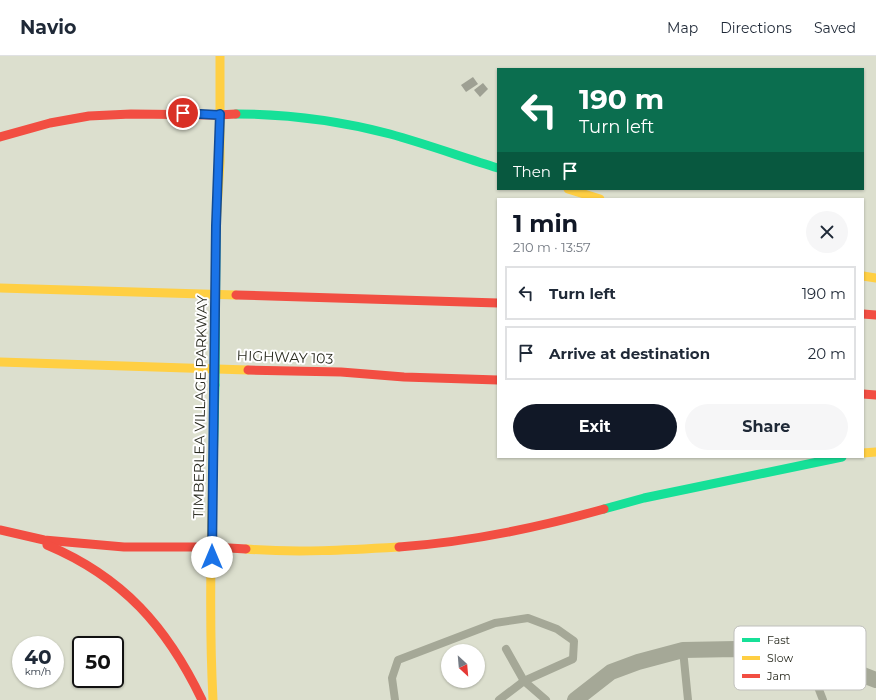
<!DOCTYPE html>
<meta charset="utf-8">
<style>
body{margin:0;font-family:Montserrat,sans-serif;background:#f6f6f7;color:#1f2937;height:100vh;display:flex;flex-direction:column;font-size:15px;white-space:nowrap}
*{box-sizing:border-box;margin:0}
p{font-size:13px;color:#747a83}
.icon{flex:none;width:22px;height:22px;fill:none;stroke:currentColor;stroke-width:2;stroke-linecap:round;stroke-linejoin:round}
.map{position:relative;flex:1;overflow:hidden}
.side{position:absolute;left:497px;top:142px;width:367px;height:260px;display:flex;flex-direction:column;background:#fff;border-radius:0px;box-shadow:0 1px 3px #0004}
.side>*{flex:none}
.hud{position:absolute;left:497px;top:12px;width:367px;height:122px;border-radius:0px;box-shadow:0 1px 3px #0004;background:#0b6e4f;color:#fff;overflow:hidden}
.needle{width:26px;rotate:154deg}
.fabs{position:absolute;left:441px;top:588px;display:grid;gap:8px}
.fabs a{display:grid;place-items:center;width:44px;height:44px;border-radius:50%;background:#fff;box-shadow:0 1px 3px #0004;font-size:20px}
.speed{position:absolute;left:12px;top:580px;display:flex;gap:8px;font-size:20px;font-weight:700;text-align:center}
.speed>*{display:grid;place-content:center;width:52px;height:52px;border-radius:50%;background:#fff;box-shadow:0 1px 3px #0004;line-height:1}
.speed small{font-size:10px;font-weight:400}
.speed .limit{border:2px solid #111;border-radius:6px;background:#fff;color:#111}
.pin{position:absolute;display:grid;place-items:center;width:34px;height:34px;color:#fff;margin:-17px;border:2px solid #fff;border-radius:50%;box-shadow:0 1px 4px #0007}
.me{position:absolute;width:44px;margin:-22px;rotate:0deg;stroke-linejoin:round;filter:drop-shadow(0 0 3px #0008)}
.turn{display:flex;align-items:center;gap:14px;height:84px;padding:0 16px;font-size:18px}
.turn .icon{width:52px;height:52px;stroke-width:2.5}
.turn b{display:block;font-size:28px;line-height:34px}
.then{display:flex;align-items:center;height:38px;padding:0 16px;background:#0003;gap:8px;font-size:15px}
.round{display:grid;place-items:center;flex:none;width:42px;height:42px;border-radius:21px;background:#f6f6f7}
.head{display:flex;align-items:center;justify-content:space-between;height:68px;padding:0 16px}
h1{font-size:24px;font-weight:700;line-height:30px;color:#111827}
.primary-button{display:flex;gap:8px;margin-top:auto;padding:8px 16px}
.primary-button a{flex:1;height:46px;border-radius:24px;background:#111827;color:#fff;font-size:16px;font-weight:700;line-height:46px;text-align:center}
.primary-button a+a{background:#f6f6f7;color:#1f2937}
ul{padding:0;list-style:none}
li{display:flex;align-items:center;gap:12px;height:54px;margin:0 8px 6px;padding:0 8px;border:2px solid #e0e1e3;border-radius:0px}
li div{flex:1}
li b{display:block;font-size:15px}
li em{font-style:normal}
header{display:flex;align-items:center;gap:24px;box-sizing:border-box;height:56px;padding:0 20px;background:#fff;border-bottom:1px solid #e0e1e3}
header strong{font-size:19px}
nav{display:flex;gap:22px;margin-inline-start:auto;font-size:14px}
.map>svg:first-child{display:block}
.building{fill:#9ea093}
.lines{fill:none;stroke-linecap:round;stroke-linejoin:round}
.lane{stroke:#a5a897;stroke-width:8}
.street{stroke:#a5a897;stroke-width:16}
.fast{stroke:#16e098;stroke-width:9}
.slow{stroke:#ffcf43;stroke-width:9}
.jam{stroke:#f24e42;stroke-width:9}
.fast-bridge{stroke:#16e098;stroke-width:9}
.route-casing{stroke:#114b97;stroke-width:10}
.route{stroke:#1a73e8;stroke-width:7}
.labels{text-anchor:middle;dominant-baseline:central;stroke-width:4;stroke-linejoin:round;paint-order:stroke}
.street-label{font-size:14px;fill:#292a1f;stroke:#fff}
.key{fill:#fff;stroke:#bfbfbc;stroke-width:1}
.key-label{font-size:11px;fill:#292a1f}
</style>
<header>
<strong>Navio</strong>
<nav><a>Map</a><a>Directions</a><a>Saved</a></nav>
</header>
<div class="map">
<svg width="876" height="644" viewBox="0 0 876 644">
<rect width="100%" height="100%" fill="#dcdfce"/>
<g class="building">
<path d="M473,21l5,7 -12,8 -5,-7z"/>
<path d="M483,27l5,6 -8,8 -6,-7z"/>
</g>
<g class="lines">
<g class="lane">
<path d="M506,593l18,32 22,19"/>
<path d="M683,594l5,50"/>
<path d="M820,604l-2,27 5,13"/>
<path d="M395,644l-3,-22 6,-18 97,-37 33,-5 29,11 17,12 -1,18 -49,22 -25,19"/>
</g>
<path class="street" d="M575,644l36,-28 27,-10 45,-12 53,-1 56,5 28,6 25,8 31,12"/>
<g class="fast">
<path d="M236,58c51,0 104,7 154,20 36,10 72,23 108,34"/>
<path d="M213,415l2,-86"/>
<path d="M604,453l40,-11 198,-41"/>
</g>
<g class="slow">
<path d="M568,133l32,10"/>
<path d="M216,170l4,-64v-106"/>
<path d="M863,220l13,2"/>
<path d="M0,232l236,7"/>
<path d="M0,306l248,8"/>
<path d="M863,397l13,-1"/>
<path d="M246,493c51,4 102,1 153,-2"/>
<path d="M213,644c-4,-76 -2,-153 0,-229"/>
</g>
<g class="jam">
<path d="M0,81l50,-14 39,-7 42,-2 87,1 18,-1"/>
<path d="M236,239l262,8"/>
<path d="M863,258l13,1"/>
<path d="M248,314l93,2 63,5 94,3"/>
<path d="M863,338l13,1"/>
<path d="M0,474l44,10 80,7h88l34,2"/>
<path d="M47,489c76,32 120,82 155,155"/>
<path d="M399,491c69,-5 138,-19 205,-38"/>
</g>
<path class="fast-bridge" d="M215,329l1,-159"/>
</g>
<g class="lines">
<defs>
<path id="route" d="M183,57l35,2 2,-1 -4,112 -4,331"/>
</defs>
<use href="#route" class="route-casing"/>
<use href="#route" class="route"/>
</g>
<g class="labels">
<g class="street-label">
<text transform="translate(285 301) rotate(2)">HIGHWAY 103</text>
<text transform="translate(200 351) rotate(-89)">TIMBERLEA VILLAGE PARKWAY</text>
</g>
</g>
<rect x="734" y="570" width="132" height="64" rx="6" class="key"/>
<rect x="742" y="582" width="18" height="4" fill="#16e098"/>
<rect x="742" y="600" width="18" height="4" fill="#ffcf43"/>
<rect x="742" y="618" width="18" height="4" fill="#f24e42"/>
<g class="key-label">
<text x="767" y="588">Fast</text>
<text x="767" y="606">Slow</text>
<text x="767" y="624">Jam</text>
</g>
</svg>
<div class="fabs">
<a><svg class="needle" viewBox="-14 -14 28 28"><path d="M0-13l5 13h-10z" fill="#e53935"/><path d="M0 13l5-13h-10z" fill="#747a83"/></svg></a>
</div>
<div class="speed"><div>40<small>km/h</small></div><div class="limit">50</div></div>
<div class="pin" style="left:183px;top:57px;background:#d93025"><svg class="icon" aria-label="arrive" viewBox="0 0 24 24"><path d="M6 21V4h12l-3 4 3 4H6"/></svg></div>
<svg class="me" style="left:212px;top:501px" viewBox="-20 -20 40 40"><circle r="19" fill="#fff"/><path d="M0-13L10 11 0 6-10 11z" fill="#1a73e8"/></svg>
<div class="hud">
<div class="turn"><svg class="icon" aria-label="left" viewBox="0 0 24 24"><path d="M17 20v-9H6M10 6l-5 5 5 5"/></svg><div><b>190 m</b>Turn left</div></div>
<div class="then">Then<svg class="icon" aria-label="arrive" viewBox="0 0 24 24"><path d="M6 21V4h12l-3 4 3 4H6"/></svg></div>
</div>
<section class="side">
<div class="head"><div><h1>1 min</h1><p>210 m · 13:57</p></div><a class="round"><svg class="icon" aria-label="close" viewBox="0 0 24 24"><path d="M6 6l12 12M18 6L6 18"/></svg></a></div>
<ul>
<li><svg class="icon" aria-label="left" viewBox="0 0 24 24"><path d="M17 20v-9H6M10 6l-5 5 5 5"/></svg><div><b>Turn left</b></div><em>190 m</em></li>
<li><svg class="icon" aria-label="arrive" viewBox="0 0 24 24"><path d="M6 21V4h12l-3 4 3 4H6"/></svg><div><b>Arrive at destination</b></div><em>20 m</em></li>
</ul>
<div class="primary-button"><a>Exit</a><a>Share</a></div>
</section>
</div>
